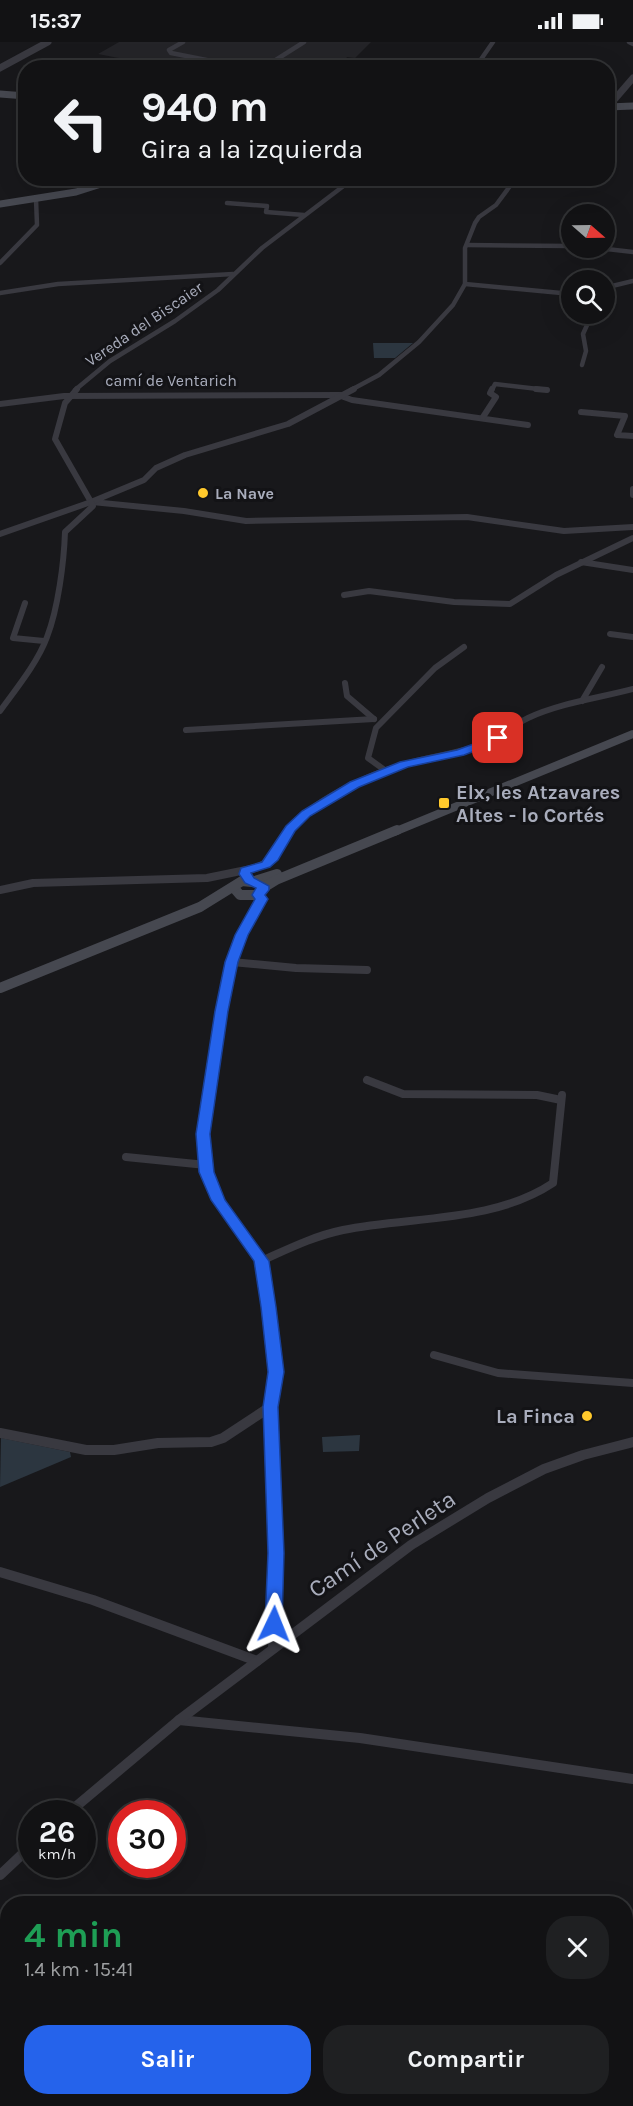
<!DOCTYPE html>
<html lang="es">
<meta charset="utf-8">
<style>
body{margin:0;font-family:Karla,sans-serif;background:#1f2022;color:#f1f3f6;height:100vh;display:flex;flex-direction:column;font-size:22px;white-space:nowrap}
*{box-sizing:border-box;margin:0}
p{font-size:20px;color:#9c9ea0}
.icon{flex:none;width:33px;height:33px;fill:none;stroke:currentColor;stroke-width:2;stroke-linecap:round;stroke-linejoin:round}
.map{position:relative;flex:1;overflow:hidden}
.details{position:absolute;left:0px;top:1854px;width:633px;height:210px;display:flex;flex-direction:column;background:#121214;border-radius:24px 24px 0 0;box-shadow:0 6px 24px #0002,0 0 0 2px #313234}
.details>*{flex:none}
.guide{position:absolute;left:18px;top:18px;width:597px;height:126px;border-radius:24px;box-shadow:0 6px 24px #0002,0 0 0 2px #313234;background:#121214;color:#f1f3f6;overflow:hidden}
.needle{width:39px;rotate:110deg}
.buttons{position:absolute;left:561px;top:162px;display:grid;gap:12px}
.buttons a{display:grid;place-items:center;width:54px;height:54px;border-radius:50%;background:#121214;box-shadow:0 6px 24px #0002,0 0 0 2px #313234;font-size:30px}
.speed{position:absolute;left:18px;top:1758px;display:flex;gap:12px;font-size:30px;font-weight:700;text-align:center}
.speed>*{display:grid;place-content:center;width:78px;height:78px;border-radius:50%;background:#121214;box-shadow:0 6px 24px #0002,0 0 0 2px #313234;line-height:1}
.speed small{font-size:15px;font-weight:400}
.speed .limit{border:9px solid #d22;background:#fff;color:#111}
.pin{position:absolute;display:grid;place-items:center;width:51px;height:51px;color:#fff;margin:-26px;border-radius:12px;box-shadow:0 3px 9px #0006}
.me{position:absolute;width:66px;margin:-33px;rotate:2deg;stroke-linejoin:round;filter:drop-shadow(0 0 4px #0008)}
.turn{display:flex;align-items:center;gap:21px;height:126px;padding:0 24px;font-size:27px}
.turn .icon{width:78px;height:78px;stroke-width:2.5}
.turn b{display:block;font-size:42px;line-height:51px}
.round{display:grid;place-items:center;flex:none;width:63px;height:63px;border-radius:24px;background:#1f2022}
.headline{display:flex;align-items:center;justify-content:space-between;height:102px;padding:0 24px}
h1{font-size:36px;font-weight:700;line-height:45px;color:#1e9e55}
.primary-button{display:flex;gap:12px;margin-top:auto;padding:12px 24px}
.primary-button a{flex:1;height:69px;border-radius:24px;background:#2563eb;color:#fff;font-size:24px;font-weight:700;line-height:69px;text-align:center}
.primary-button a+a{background:#1f2022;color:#f1f3f6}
.status{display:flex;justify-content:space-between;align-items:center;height:42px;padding:0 30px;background:#121214;direction:ltr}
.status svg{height:16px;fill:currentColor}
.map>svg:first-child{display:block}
.built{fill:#242428}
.water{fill:#2c3640}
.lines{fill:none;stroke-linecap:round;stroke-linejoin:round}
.minor-far3{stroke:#393940;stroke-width:4.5}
.minor-far2{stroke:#393940;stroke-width:6}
.minor-far1{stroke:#393940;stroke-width:8}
.minor{stroke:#393940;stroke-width:10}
.tertiary{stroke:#393940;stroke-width:7}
.secondary-far2{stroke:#464850;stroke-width:7}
.secondary-far1{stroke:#464850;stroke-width:8}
.secondary{stroke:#464850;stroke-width:10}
.route{fill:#2563eb;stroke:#184099;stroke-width:1.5}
.poi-dot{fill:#ffc92c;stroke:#131316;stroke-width:2}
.labels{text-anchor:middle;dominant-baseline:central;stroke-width:6;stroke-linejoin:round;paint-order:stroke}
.far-street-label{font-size:16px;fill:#a9adbc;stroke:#131316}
.far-poi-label{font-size:16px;font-weight:bold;fill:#a9adbc;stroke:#131316;text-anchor:start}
.poi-label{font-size:20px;font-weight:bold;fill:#a9adbc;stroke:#131316;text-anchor:start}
.near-street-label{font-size:24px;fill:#a9adbc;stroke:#131316}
</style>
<div class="status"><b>15:37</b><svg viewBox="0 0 49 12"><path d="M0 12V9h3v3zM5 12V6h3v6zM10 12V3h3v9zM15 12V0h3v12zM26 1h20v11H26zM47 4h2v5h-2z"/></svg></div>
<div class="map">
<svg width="633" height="2064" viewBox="0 0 633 2064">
<rect width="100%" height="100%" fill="#18181b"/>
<path class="built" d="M119,0h252l-16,16 -8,-1 -7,11 -175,-1 -67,-13z"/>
<g class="water">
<path d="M373,301h40l-18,15h-21z"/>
<path d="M360,1393l-1,16 -36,1 -1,-15z"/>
<path d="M1,1396l69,14 1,5 -71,30z"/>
</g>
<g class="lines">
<g class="minor-far3">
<path d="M183,0l-14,8 2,3 76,15"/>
<path d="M629,0l4,2"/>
<path d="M263,26l41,-26"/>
<path d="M475,26l18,-26"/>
<path d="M227,161l40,3 -1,6 38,3"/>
<path d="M467,203l105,1"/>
<path d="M598,206l35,4"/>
<path d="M0,221l37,-38 -1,-26"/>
<path d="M465,242l107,10"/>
<path d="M604,246l29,-7"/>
<path d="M0,251l58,-9 175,-10"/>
<path d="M582,323l4,-14 -3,-17 9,-20"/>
<path d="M75,348l35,-29 65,-40 43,-31 44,-42 92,-70"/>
<path d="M351,348l28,-15 40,-33 34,-37 12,-21v-36l10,-25 4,-6 17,-12 20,-27"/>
<path d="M492,348l3,-6 52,6"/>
</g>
<g class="minor-far2">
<path d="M77,347l-12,14 -10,36 36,63"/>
<path d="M536,347l11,1"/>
<path d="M341,354l11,4 176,25"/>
<path d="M0,362l64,-8 279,-1"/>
<path d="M581,370l44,4 -8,19 16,1"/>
<path d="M483,375l13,-20 -6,-4 2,-4"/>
<path d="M633,447v6"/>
<path d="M92,460l92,9 62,10 221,-4 97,14 69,-4"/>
<path d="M0,492l91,-32 53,-22 12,-12 29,-13 103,-31 66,-35"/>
<path d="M581,520l52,8"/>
<path d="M344,553l25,-4 85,11 56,2 46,-29 77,-37"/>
<path d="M25,561l-12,35 31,3"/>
<path d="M610,592l23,3"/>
<path d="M345,641l2,13 27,23"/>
<path d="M582,659l20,-34"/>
<path d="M0,669c16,-22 38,-49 47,-74 11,-28 17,-75 18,-105l28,-26 -2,-4"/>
<path d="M186,688l188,-11"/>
<path d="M386,729l-18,-13 8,-30 59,-60 29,-21"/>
<path d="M288,790c21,-31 82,-58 117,-68 25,-8 51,-10 75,-19 18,-6 31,-19 48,-27 32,-15 71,-20 105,-29"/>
</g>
<g class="minor-far1">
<path d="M0,848l33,-7 174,-5 49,-10 16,-8 17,-30"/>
<path d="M258,853l4,4 -21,36 -9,27 -29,172 3,38 12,28 43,61 15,111 -4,21"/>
<path d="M232,920l64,6 71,2"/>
<path d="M367,1038l36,14 134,1 24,5"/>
<path d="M126,1115l80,8"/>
<path d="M261,1219c27,-12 53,-25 82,-31 69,-14 150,-7 210,-47l9,-88"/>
<path d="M434,1313l64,18 135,10"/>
</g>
<g class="minor">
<path d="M273,1350l-3,15 6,146 -3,95"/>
<path d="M0,1391l86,17h28l44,-7 53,-1 12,-4 47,-31"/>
<path d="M0,1530l93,28 164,61"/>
<path d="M179,1678l181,18 273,41"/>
<path d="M67,1772l112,-94 232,-175 77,-47 56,-29 39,-14 50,-13"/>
<path d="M0,1833l32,-30"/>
<path d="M0,1972l8,9"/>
<path d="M626,1977l7,1"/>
<path d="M626,2022l7,-28"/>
<path d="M11,2064l1,-8"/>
<path d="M610,2064l3,-8"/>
</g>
<g class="tertiary">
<path d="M0,26l48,-26"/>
<path d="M608,65l25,-29"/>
</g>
<g class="secondary-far2">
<path d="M0,52l26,2"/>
<path d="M608,65l25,-1"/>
<path d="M0,162l76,-12 44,-14"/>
</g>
<path class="secondary-far1" d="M394,790l239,-98"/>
<g class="secondary">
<path d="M255,839l22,-7"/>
<path d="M234,846l6,7h18l5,-7 13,-8 121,-50"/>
<path d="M0,946l200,-81 42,-26 18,2"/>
</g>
</g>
<path class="route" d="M498,693l6,3 -2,3 -38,14 -56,12 -49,20 -49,29 -15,15 -17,29 -8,7 -19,6 3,5 15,8v4l-4,5 3,4 -20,36 -10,27 -10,49 -18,123 4,38 11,28 44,61 7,46 8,65 -6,35 6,146 -2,71 -2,5 -6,1 -6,-1 -3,-5 3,-71 -5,-146 5,-35 -7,-65 -7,-46 -43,-61 -12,-28 -3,-38 19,-123 10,-49 10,-27 20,-36 -3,-4 4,-7 -11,-5 -6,-9 2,-6 21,-6 24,-36 16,-15 48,-29 50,-20 57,-12z"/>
<g class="poi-dot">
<circle cx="203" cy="451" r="6"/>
<rect x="438" y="755" width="12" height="12" rx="3"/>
<circle cx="587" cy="1374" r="6"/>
</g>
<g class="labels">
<g class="far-street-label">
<text transform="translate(144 282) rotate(-34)">Vereda del Biscaier</text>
<text x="171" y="338">camí de Ventarich</text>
</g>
<g class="far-poi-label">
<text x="215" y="451">La Nave</text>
</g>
<g class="poi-label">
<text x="456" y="750">Elx, les Atzavares<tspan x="456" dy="23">Altes - lo Cortés</tspan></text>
<text x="575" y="1374" text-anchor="end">La Finca</text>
</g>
<g class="near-street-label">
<text transform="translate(382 1502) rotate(-34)">Camí de Perleta</text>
</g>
</g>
</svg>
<div class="buttons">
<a><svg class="needle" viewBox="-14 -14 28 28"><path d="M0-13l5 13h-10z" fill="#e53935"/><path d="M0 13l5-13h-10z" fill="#9c9ea0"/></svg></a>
<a><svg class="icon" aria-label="search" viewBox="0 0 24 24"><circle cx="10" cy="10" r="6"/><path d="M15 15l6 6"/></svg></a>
</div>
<div class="speed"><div>26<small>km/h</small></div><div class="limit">30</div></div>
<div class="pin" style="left:498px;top:696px;background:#d93025"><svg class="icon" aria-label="arrive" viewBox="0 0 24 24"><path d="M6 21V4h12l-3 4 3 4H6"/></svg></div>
<svg class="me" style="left:274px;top:1582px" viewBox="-20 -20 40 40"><path d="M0-17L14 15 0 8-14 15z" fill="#2563eb" stroke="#fff" stroke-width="4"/></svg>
<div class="guide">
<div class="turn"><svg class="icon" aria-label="left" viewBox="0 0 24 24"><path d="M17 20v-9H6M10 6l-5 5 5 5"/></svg><div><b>940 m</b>Gira a la izquierda</div></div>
</div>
<section class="details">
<div class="headline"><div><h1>4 min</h1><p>1.4 km · 15:41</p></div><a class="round"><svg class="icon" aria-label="close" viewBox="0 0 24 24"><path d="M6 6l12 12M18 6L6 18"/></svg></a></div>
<div class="primary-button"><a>Salir</a><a>Compartir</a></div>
</section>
</div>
